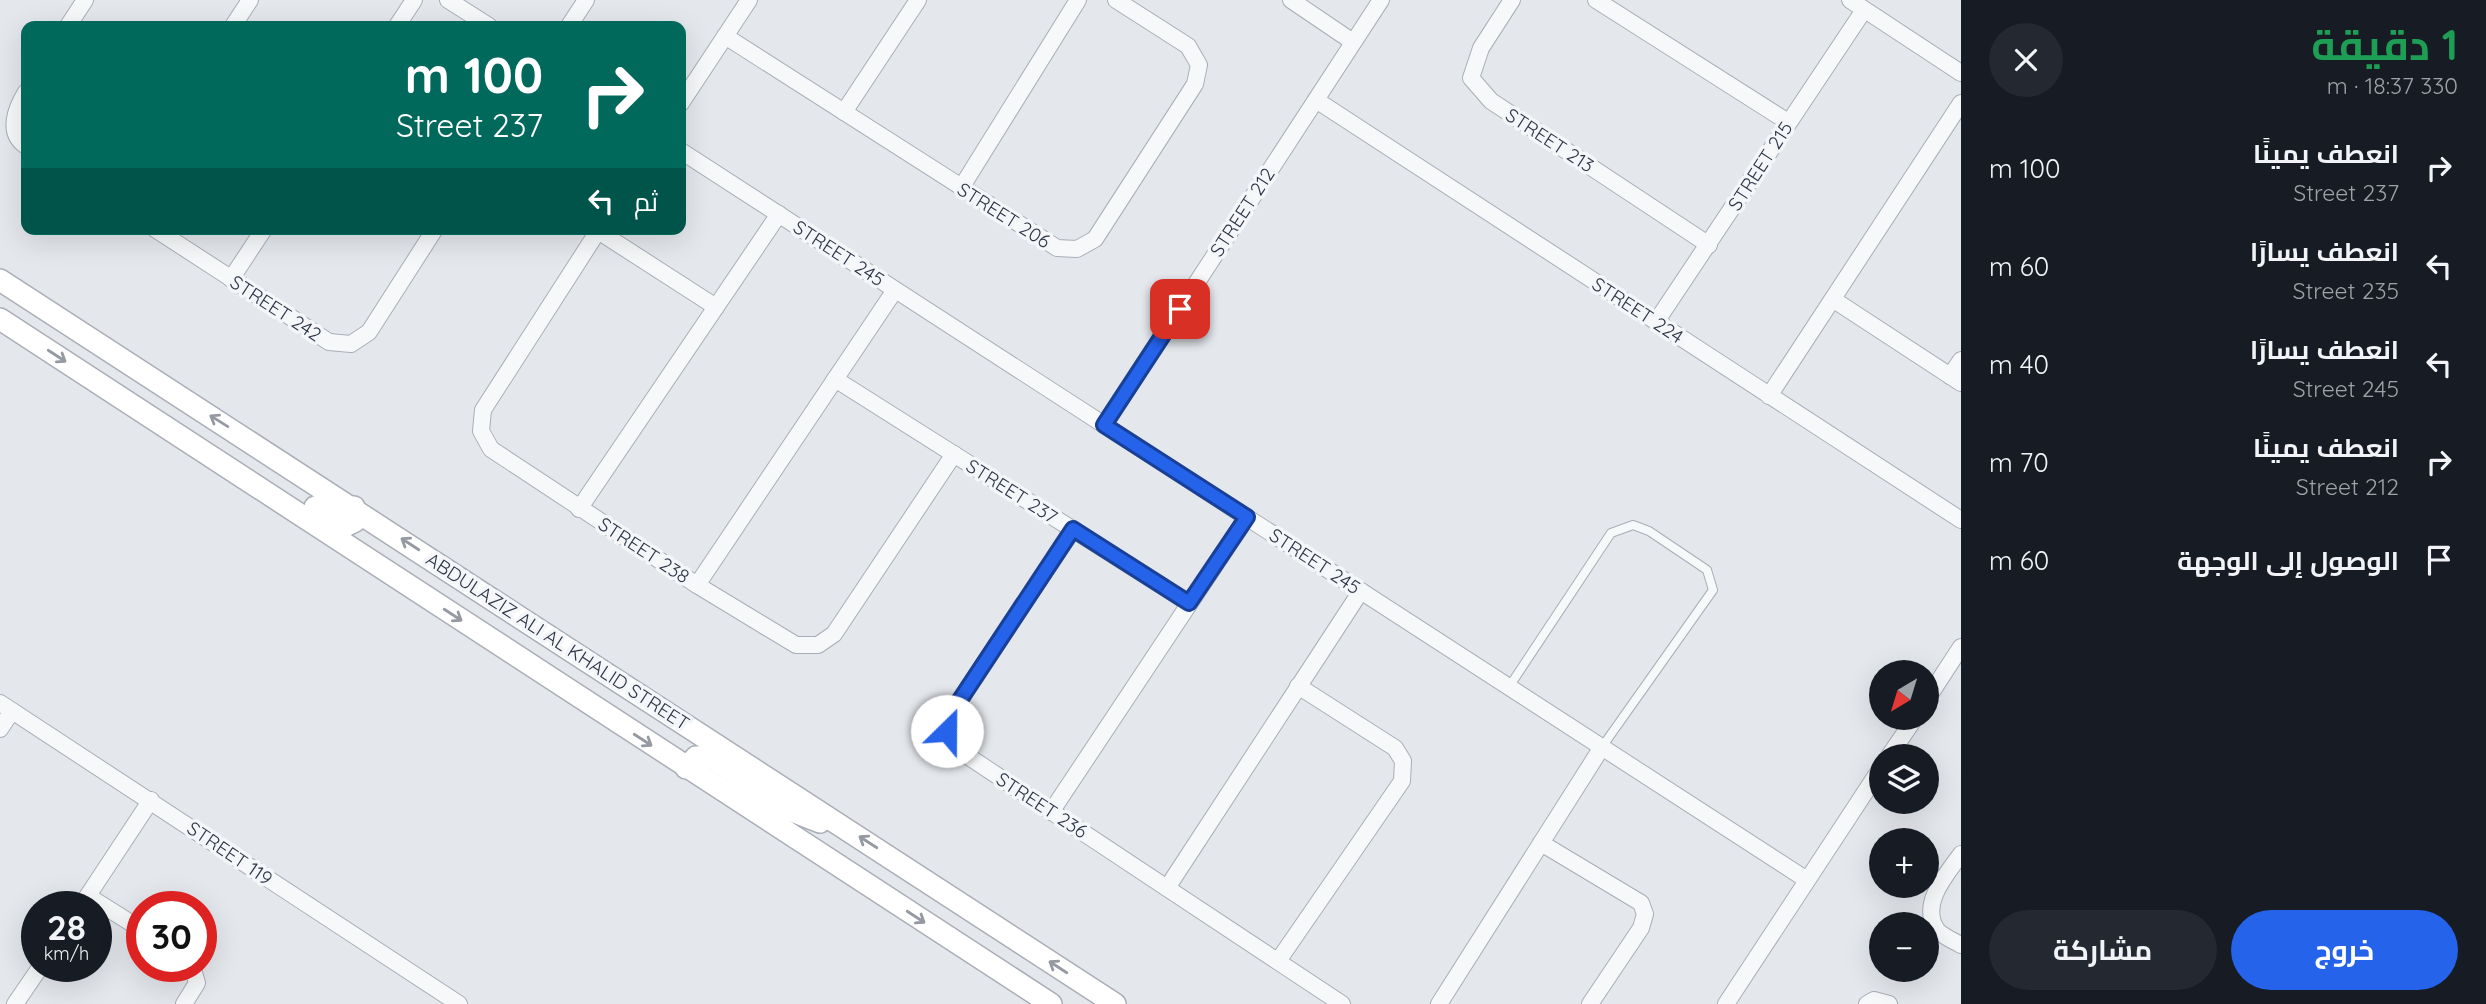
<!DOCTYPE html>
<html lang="ar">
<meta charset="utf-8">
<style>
body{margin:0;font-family:Quicksand,Cairo,sans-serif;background:#242831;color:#f1f3f6;direction:rtl;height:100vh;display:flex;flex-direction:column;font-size:26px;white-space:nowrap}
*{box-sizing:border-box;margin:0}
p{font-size:23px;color:#9ea1a6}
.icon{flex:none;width:38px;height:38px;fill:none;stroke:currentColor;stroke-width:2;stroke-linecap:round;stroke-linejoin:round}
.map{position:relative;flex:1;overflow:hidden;direction:ltr}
.details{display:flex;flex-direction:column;background:#171b24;width:525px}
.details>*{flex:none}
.top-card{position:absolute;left:21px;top:21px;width:665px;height:214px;border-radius:14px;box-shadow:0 7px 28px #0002;direction:rtl;background:#00695c;color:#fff;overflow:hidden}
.needle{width:46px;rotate:218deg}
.fabs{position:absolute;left:1869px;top:660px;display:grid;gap:14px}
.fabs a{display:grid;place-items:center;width:70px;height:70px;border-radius:50%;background:#171b24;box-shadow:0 7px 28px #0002;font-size:35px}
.speed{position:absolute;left:21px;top:891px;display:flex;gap:14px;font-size:35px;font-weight:700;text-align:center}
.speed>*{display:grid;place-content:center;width:91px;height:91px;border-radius:50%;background:#171b24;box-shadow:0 7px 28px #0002;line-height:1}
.speed small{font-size:18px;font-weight:400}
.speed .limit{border:10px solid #d22;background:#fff;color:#111}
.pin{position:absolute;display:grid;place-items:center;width:60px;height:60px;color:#fff;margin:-30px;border-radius:14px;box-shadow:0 4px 10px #0006}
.me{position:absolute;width:77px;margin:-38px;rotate:23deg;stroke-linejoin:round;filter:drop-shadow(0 0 5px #0008)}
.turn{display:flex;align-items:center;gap:24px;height:147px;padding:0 28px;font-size:32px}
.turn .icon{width:91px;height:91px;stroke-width:2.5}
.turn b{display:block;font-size:49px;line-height:60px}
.then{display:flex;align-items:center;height:66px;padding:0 28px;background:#0003;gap:14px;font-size:26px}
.round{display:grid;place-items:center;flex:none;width:74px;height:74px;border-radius:37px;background:#242831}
.overview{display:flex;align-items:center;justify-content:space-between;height:119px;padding:0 28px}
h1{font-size:42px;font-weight:700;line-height:52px;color:#1e9e55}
.primary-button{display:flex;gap:14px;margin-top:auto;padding:14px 28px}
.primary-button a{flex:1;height:80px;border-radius:42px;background:#2563eb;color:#fff;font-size:28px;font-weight:700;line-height:80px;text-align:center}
.primary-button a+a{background:#242831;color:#f1f3f6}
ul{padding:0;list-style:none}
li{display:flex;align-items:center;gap:21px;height:98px;padding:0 28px}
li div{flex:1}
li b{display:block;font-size:26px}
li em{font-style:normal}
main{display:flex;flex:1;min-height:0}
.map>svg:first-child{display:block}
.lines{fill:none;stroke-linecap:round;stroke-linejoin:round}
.lane-casing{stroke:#a9aeb7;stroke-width:10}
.street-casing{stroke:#a9aeb7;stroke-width:18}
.secondary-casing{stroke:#a9aeb7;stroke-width:24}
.lane{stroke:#f7f8fa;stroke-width:8}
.street{stroke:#f7f8fa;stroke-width:16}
.secondary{stroke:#fff;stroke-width:21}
.oneway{stroke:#959aa2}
.route-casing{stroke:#184099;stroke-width:18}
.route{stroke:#2563eb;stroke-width:12}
.labels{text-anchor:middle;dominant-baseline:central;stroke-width:7;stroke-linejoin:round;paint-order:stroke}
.street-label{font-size:19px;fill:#2b3445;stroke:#f4f6f9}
</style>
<main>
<section class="details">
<div class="overview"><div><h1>1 دقيقة</h1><p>330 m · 18:37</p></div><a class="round"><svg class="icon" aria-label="close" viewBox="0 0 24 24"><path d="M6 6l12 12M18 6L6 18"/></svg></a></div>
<ul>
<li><svg class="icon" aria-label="right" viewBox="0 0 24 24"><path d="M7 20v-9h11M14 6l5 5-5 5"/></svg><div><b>انعطف يمينًا</b><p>Street 237</p></div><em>100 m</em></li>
<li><svg class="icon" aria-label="left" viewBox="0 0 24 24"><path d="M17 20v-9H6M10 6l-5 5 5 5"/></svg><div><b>انعطف يسارًا</b><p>Street 235</p></div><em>60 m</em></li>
<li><svg class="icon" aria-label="left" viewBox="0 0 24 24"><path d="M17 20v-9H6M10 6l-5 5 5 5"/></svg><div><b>انعطف يسارًا</b><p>Street 245</p></div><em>40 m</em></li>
<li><svg class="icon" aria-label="right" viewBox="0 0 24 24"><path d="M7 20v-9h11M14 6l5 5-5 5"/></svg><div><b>انعطف يمينًا</b><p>Street 212</p></div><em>70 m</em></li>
<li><svg class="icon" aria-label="arrive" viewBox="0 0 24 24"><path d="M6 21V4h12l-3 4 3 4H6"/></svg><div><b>الوصول إلى الوجهة</b></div><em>60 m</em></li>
</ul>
<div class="primary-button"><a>خروج</a><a>مشاركة</a></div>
</section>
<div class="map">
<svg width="1961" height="1004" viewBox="0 0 1961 1004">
<rect width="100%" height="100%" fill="#e4e7ec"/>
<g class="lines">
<defs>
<path id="lane" d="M1509,687l102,-154 22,-8 16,6 58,39 6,20 -111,157"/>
<g id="street">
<path d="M448,0l41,26"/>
<path d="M1291,0l62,42"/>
<path d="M1512,0l-31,48 -10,30 20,23 218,144"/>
<path d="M1596,0l192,122"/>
<path d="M1850,0l111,73"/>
<path d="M68,26l17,-26"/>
<path d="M233,26l17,-26"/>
<path d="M397,26l17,-26"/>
<path d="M569,26l17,-26"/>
<path d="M725,36l332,212 20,1 18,-10 100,-155 4,-19 -11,-19 -72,-46"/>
<path d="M26,92c-10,16 -20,41 0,54"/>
<path d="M1316,100l645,420"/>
<path d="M681,103l68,-103"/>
<path d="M844,112l74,-112"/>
<path d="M681,151l1126,729"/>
<path d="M961,188l117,-188"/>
<path d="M155,229l174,113 22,2 18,-12 66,-103"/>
<path d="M595,229l121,78"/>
<path d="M598,231l-115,179 -2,21 10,18 206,136 99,60h22l16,-11 120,-180"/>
<path d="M231,279l33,-50"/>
<path d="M1834,300l127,83"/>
<path d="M1656,322l208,-312"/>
<path d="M1950,376l11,-16"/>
<path d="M835,379l354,224"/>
<path d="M1769,396l192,-293"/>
<path d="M1104,425l277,-425"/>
<path d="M579,509l200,-295"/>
<path d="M1073,529l-123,186 -3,16 10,18 385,255"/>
<path d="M697,585l198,-295"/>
<path d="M1927,699l34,-52"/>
<path d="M0,703l459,301"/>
<path d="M0,729l12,-18"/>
<path d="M1889,756l26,-38"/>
<path d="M1051,812l196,-295"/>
<path d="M1541,843l100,60 4,11 -4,14 -51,76"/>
<path d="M1961,854c-14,20 -42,50 -24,76 5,6 17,11 24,15"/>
<path d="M1167,888l194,-297"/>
<path d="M88,896l54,34"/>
<path d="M81,906l70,-106"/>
<path d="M1278,961l124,-180 1,-20 -8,-13 -97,-62"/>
<path d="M15,1004l26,-38"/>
<path d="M184,1004l13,-21 -5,-17"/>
<path d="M1439,1004l163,-257"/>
<path d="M1726,1004l155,-236"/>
<path d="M1867,1004l7,-4 15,4"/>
</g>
<g id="secondary">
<path d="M0,280l1115,724"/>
<path d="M0,319l1051,685"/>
<path d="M315,507l30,19 10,-5 -1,-14"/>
<path d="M686,768l10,-11h14l82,54 28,11"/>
</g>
</defs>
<use href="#lane" class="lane-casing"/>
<use href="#street" class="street-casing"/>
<use href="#secondary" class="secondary-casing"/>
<use href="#lane" class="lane"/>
<use href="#street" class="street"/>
<use href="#secondary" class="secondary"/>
</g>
<defs><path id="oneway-shaft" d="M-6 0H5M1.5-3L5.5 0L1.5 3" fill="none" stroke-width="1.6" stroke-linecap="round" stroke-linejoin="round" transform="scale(1.75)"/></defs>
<g class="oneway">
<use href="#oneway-shaft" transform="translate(57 356) rotate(33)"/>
<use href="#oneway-shaft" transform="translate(219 421) rotate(-148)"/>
<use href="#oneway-shaft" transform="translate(410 544) rotate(-147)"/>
<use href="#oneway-shaft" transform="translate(453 615) rotate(33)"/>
<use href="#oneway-shaft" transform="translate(643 740) rotate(33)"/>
<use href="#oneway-shaft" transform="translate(868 842) rotate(-147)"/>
<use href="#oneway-shaft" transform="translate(916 917) rotate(33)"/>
<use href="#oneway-shaft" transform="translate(1058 967) rotate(-147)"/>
</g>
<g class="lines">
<defs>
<path id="route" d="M947,731l3,-16 123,-186 116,74 58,-86 -143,-92 76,-116"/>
</defs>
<use href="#route" class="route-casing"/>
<use href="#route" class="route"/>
</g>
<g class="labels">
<g class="street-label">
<text transform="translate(1550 140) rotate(33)">STREET 213</text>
<text transform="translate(1760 166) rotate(-57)">STREET 215</text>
<text transform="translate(1242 212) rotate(-57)">STREET 212</text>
<text transform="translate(1004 215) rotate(32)">STREET 206</text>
<text transform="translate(839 253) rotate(33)">STREET 245</text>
<text transform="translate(276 308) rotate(33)">STREET 242</text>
<text transform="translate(1638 310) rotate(33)">STREET 224</text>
<text transform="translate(1012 491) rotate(32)">STREET 237</text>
<text transform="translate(644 550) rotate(33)">STREET 238</text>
<text transform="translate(1315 561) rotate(33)">STREET 245</text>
<text transform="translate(558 641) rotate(33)">ABDULAZIZ ALI AL KHALID STREET</text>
<text transform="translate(1042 805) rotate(33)">STREET 236</text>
<text transform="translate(230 853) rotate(34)">STREET 119</text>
</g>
</g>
</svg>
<div class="fabs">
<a><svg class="needle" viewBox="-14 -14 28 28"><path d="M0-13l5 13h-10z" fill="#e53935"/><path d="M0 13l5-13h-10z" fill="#9ea1a6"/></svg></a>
<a><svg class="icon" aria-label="layers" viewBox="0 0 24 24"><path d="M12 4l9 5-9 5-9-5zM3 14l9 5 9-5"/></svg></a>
<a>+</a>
<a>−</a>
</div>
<div class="speed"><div>28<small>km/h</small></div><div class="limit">30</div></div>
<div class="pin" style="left:1180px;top:309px;background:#d93025"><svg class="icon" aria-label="arrive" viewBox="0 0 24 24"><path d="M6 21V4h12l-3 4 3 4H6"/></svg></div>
<svg class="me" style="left:947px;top:731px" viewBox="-20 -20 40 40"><circle r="19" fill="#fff"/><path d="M0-13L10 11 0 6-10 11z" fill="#2563eb"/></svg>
<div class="top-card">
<div class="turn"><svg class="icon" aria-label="right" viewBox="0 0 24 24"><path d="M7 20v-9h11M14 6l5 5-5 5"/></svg><div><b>100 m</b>Street 237</div></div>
<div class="then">ثم<svg class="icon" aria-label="left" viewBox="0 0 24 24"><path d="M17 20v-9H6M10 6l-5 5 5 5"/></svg></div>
</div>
</div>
</main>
